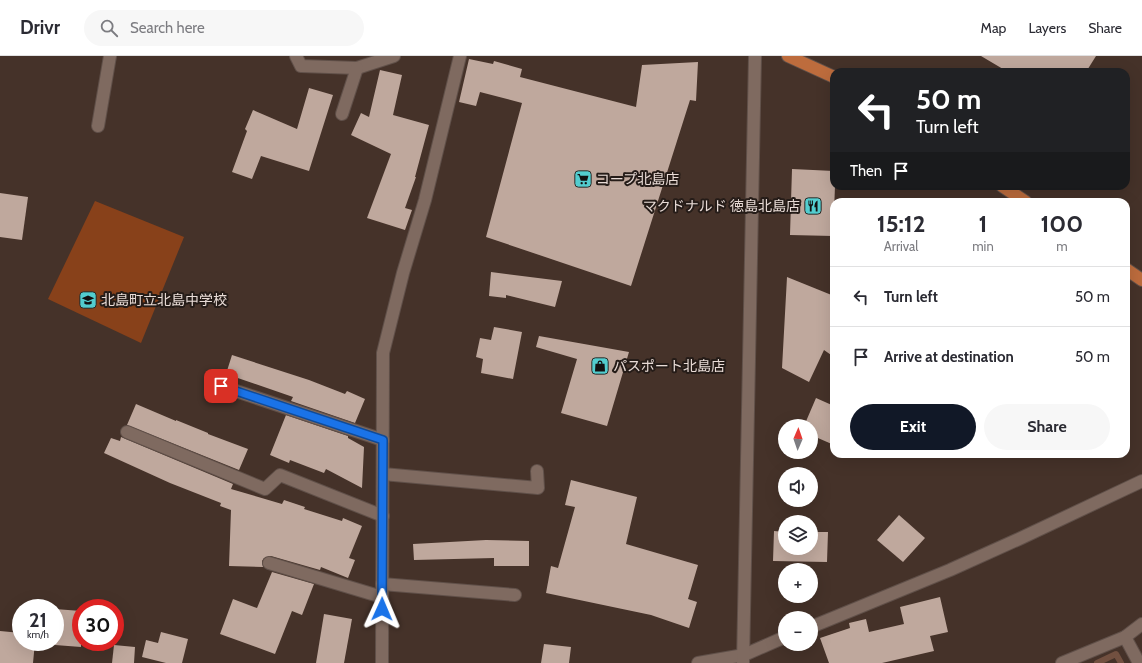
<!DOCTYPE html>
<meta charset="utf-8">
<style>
body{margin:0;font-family:Cabin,"Noto Sans JP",sans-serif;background:#f7f7f7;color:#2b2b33;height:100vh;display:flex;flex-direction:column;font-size:15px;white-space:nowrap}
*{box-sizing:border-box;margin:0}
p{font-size:13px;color:#7c7c81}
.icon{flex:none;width:22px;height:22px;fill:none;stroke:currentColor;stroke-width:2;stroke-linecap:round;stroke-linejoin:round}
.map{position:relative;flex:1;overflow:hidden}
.drawer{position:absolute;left:830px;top:142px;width:300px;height:260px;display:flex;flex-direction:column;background:#fff;border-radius:12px;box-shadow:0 4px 16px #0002}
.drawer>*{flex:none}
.hud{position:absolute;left:830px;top:12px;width:300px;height:122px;border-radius:12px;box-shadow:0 4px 16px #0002;background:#202124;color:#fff;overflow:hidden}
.needle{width:26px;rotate:2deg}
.tools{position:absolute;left:778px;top:363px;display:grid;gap:8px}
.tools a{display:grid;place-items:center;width:40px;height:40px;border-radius:50%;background:#fff;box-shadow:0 4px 16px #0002;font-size:20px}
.speed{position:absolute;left:12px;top:543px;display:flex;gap:8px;font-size:20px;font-weight:700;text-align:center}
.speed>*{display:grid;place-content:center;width:52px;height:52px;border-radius:50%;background:#fff;box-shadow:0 4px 16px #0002;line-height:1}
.speed small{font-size:10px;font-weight:400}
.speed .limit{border:6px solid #d22;background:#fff;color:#111}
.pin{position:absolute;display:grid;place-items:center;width:34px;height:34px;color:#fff;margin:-17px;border-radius:8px;box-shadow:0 2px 6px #0006}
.me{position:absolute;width:44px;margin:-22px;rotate:1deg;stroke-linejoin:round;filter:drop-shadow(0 0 3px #0008)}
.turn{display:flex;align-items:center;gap:14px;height:84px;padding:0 20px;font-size:18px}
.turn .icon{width:52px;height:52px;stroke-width:2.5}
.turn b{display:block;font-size:28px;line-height:34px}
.then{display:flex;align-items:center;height:38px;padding:0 20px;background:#0003;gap:8px;font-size:15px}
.eta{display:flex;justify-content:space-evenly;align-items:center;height:68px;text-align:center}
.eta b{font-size:24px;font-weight:700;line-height:28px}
.action{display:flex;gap:8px;margin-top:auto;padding:8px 20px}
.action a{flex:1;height:46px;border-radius:24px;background:#111827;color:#fff;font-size:16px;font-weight:700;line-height:46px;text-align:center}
.action a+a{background:#f7f7f7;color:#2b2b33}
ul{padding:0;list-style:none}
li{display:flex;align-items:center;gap:12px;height:60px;padding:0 20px;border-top:1px solid #e1e1e2}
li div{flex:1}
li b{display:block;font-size:15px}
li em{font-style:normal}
header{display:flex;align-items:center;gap:24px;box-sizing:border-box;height:56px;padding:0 20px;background:#fff;border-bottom:1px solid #e1e1e2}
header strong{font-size:19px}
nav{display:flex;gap:22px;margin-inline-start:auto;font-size:14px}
.search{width:280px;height:36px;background:#f7f7f7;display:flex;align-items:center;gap:10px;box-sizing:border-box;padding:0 14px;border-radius:22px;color:#7c7c81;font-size:15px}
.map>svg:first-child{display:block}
.green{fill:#88411a}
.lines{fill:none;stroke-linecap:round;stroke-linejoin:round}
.stream{stroke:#725040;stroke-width:6}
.building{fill:#bfa89d}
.minor-casing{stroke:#605049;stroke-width:14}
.major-casing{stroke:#605049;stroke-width:14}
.minor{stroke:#7f6a60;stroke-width:12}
.major{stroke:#bd6c3d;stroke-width:12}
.route-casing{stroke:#114b97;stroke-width:10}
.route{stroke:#1a73e8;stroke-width:7}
.labels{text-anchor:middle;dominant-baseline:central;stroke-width:4;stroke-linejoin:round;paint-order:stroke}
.poi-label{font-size:14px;fill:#e8dbd6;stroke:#251c18;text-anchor:start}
</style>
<header>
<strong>Drivr</strong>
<div class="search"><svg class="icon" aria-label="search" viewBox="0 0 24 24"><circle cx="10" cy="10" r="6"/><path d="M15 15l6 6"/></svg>Search here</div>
<nav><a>Map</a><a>Layers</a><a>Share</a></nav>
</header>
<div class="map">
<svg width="1142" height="607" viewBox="0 0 1142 607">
<rect width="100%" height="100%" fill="#453229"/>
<path class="green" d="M95,145l89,36 -43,106 -93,-44z"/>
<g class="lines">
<path class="stream" d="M1097,607l19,-9 5,9"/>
</g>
<g class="building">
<path d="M981,0h115l-10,16h-78z"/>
<path d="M469,3l24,5 1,-3 28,8 -2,8 116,30 6,-42 56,-3 -2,39 -6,-1 -59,186 -145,-49 36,-134 -42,-11 -4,14 -17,-4z"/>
<path d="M380,14l22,5 -9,40 36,10 -14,52h1l-11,31 7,2 -7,20 -38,-12 24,-64 -40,-19 10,-22 8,4z"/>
<path d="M309,32l24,7 -24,76 -48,-15 -9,23 -20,-7 15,-41 -2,-2 8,-19 44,19z"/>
<path d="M792,113l42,2 1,15 -2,50 -43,-1z"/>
<path d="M0,137l28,4 -6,43 -22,-3z"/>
<path d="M491,216l71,9 -7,26 -49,-12v3l-17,-2z"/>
<path d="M787,221l47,19v61l-10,-7 -15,32 -27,-14z"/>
<path d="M494,271l28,5 -9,47 -32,-6 2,-14 -7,-2 4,-19 11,2z"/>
<path d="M539,280l90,16 -22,74 -46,-13 16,-54 -41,-12z"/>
<path d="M232,299l77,25 36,14 2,-3 18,8 -10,24 -64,-22 2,-4 -67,-23z"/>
<path d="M816,342l18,8v39l-23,-10v-9h-7z"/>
<path d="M136,348l40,17v-1l32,13v1l40,15 -9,21 -112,-45z"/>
<path d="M286,359l62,21v2l16,9 -2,41 -36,-19 -2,4 -34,-13 -1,3 -19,-8z"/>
<path d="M121,381l112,47 -2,5 51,15 2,-4 21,7 -1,2 38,12 1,-3 19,8 -13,32 6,2 -7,18 -27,-11 -1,3 -49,-14 -7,2 -2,3 1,6 -34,-1 2,-56 -11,-4 1,-3 -51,-20 -66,-30 7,-15 9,3z"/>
<path d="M571,424l66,17 -11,47 72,21 -10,34 9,3 -8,26 -38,-13 -105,-22 5,-27 7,2 17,-61 -10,-2z"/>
<path d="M899,459l26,23 -22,24 -26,-22z"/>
<path d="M774,475l11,1v16h26v-16h17l-1,30 -54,-1z"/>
<path d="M486,484l43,1v25h-35v-8l-80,2 -1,-16z"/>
<path d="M272,516l42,12 -12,31 -10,-4 -17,43 -55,-20 13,-35 24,9z"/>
<path d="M940,541l8,35 -18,4 4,15 -52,12h-53l-9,-25 30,-10 -1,-5 17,-4 3,13 35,-8 -4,-17z"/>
<path d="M55,553l26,2v36l-26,-2z"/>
<path d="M324,558l28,5 -8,44h-28z"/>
<path d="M0,575l21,2v9h14l-2,21h-33z"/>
<path d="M161,576l27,7 -6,24h-16l-24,-6 4,-17 12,3z"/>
<path d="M544,588l27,3 -2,16h-28z"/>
<path d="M114,589l21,2 -1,16h-22z"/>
</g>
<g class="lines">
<defs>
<g id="minor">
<path d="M296,0l5,10 56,2 37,-12"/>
<path d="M342,58l15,-46"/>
<path d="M98,70l12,-70"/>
<path d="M221,330l162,54"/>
<path d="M127,376l138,57 15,-14 103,41"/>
<path d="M383,418l155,14 -1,-17"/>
<path d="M269,507l113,34"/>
<path d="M382,528l133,11"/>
<path d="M811,571l139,-57 69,-31 123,-58"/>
<path d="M382,607l1,-310 20,-80 22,-73 35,-144"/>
<path d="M698,607l46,-8 41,-18"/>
<path d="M743,607l12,-607"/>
<path d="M1062,607l63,-26"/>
<path d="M1139,607l-14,-26 17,-13"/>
</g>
<g id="major">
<path d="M788,0l46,21"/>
<path d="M1002,130l24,16"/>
<path d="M1126,213l16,11"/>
</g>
</defs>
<use href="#minor" class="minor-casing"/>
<use href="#major" class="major-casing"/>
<use href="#minor" class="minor"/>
<use href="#major" class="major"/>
</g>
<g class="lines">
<defs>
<path id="route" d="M221,330l162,54 -1,169"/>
</defs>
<use href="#route" class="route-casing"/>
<use href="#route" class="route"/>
</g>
<defs>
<symbol id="supermarket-square" viewBox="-11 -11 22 22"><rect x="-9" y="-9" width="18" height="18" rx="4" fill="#52cdcf" stroke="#251c18"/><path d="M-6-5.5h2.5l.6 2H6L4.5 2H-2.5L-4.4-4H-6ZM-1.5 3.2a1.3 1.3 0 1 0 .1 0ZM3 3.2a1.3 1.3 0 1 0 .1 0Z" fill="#111"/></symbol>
<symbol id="restaurant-square" viewBox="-11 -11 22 22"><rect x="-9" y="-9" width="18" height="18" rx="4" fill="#52cdcf" stroke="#251c18"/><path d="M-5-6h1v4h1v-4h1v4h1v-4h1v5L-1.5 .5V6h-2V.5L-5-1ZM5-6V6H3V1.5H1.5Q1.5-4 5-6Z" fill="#111"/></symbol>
<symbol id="school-square" viewBox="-11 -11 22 22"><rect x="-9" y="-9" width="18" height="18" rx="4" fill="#52cdcf" stroke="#251c18"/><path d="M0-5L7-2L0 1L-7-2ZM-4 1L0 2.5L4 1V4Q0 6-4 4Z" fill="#111"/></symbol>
<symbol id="shop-square" viewBox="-11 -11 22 22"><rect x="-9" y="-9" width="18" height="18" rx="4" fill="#52cdcf" stroke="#251c18"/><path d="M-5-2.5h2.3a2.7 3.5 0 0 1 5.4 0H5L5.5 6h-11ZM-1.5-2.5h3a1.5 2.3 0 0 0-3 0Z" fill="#111"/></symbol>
</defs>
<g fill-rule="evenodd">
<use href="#supermarket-square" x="573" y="113" width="20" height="20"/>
<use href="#restaurant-square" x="803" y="140" width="20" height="20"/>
<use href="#school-square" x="78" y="234" width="20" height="20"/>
<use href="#shop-square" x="590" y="300" width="20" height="20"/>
</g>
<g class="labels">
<g class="poi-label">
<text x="596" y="123">コープ北島店</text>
<text x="800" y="150" text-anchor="end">マクドナルド 徳島北島店</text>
<text x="101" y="244">北島町立北島中学校</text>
<text x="613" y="310">パスポート北島店</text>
</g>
</g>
</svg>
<div class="tools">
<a><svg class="needle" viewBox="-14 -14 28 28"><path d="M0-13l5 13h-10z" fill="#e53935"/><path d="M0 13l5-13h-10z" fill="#7c7c81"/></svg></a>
<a><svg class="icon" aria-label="sound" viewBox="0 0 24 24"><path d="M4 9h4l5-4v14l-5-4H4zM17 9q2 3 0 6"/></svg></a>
<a><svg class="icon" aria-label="layers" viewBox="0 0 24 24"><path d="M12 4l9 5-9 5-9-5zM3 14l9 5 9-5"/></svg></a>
<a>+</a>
<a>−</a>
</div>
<div class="speed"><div>21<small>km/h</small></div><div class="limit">30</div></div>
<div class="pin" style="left:221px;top:330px;background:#d93025"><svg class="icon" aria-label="arrive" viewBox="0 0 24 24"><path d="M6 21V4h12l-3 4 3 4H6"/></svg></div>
<svg class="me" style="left:382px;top:553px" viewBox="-20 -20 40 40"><path d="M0-17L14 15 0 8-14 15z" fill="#1a73e8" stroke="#fff" stroke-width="4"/></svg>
<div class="hud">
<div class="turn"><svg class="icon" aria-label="left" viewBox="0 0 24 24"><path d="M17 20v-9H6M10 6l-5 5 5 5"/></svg><div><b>50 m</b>Turn left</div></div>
<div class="then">Then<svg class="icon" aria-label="arrive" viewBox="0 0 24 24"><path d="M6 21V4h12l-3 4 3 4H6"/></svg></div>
</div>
<section class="drawer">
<div class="eta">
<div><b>15:12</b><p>Arrival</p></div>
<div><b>1</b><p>min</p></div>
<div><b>100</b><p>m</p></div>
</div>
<ul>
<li><svg class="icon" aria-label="left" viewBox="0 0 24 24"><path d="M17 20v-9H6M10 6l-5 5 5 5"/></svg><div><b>Turn left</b></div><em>50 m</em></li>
<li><svg class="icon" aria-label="arrive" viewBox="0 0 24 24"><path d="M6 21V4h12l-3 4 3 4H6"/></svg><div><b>Arrive at destination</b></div><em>50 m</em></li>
</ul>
<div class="action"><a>Exit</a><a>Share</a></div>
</section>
</div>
